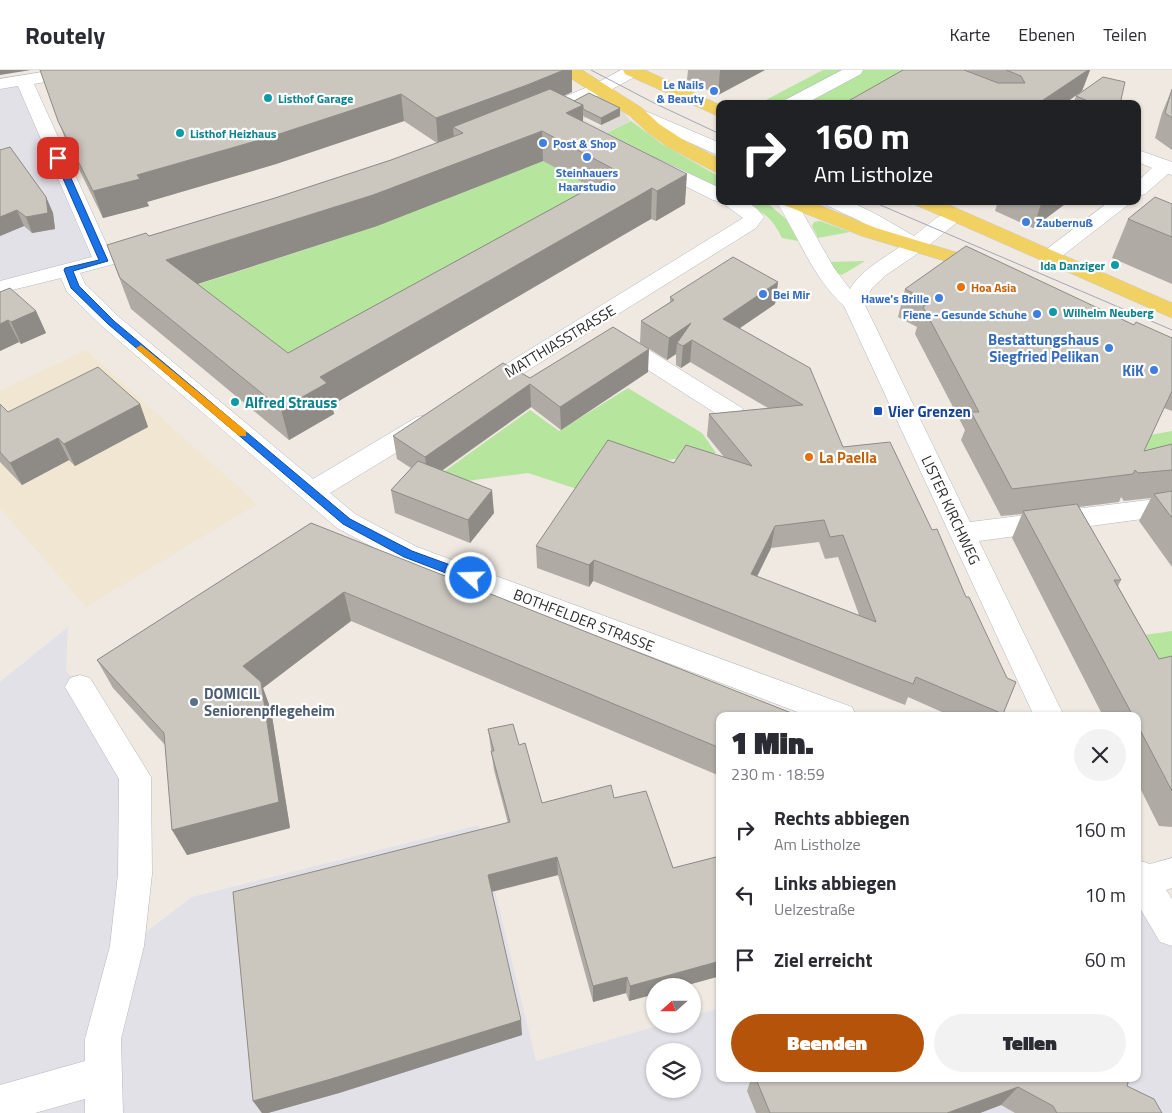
<!DOCTYPE html>
<html lang="de">
<meta charset="utf-8">
<style>
body{margin:0;font-family:"Titillium Web",sans-serif;background:#f2f2f3;color:#2b2b33;height:100vh;display:flex;flex-direction:column;font-size:19px;white-space:nowrap}
*{box-sizing:border-box;margin:0}
p{font-size:16px;color:#7c7c81}
.icon{flex:none;width:28px;height:28px;fill:none;stroke:currentColor;stroke-width:2;stroke-linecap:round;stroke-linejoin:round}
.map{position:relative;flex:1;overflow:hidden}
.side{position:absolute;left:716px;top:642px;width:425px;height:370px;display:flex;flex-direction:column;background:#fff;border-radius:10px;box-shadow:0 1px 4px #0004}
.side>*{flex:none}
.banner{position:absolute;left:716px;top:30px;width:425px;height:105px;border-radius:10px;box-shadow:0 1px 4px #0004;background:#202124;color:#fff;overflow:hidden}
.needle{width:32px;rotate:249deg}
.controls{position:absolute;left:646px;top:908px;display:grid;gap:10px}
.controls a{display:grid;place-items:center;width:55px;height:55px;border-radius:50%;background:#fff;box-shadow:0 1px 4px #0004;font-size:25px}
.pin{position:absolute;display:grid;place-items:center;width:42px;height:42px;color:#fff;margin:-21px;border-radius:10px;box-shadow:0 2px 8px #0006}
.me{position:absolute;width:55px;margin:-28px;rotate:290deg;stroke-linejoin:round;filter:drop-shadow(0 0 4px #0008)}
.turn{display:flex;align-items:center;gap:18px;height:105px;padding:0 15px;font-size:22px}
.turn .icon{width:65px;height:65px;stroke-width:2.5}
.turn b{display:block;font-size:35px;line-height:42px}
.round{display:grid;place-items:center;flex:none;width:52px;height:52px;border-radius:26px;background:#f2f2f3}
.summary{display:flex;align-items:center;justify-content:space-between;height:85px;padding:0 15px}
h1{font-size:30px;font-weight:800;line-height:38px}
.action{display:flex;gap:10px;margin-top:auto;padding:10px 15px}
.action a{flex:1;height:58px;border-radius:30px;background:#b45309;color:#fff;font-size:20px;font-weight:800;line-height:58px;text-align:center}
.action a+a{background:#f2f2f3;color:#2b2b33}
ul{padding:0;list-style:none}
li{display:flex;align-items:center;gap:15px;height:65px;padding:0 15px}
li div{flex:1}
li b{display:block;font-size:19px}
li em{font-style:normal}
header{display:flex;align-items:center;gap:30px;box-sizing:border-box;height:70px;padding:0 25px;background:#fff;border-bottom:1px solid #e1e1e2}
header strong{font-size:24px}
nav{display:flex;gap:28px;margin-inline-start:auto;font-size:18px}
.map>svg:first-child{display:block}
.industrial{fill:#e3e1e8;fill-rule:evenodd}
.education{fill:#f0e6d1}
.green{fill:#b6e59e}
.plaza{fill:#dfdcd8;fill-rule:evenodd}
.lines{fill:none;stroke-linecap:round;stroke-linejoin:round}
.minor-casing{stroke:#b4b7c1;stroke-width:1}
.major-casing{stroke:#c9c9c9;stroke-width:1}
.minor{fill:#fff;fill-rule:evenodd}
.major{fill:#f2d163;fill-rule:evenodd}
.tram{stroke:#a3a6b8;stroke-width:1}
.wall{fill:#afaba4;fill-rule:evenodd}
.shaded-wall{fill:#8e8b86}
.building{fill:#cbc7bf;stroke:#8e8b86;fill-rule:evenodd}
.route{fill:#1a73e8;stroke:#114b97}
.slow{fill:#f59e0b}
.shop-dot{fill:#3f7fe0;stroke:#fff;stroke-width:2}
.culture-dot{fill:#0f9aa8;stroke:#fff;stroke-width:2}
.food-dot{fill:#e8710a;stroke:#fff;stroke-width:2}
.transit-dot{fill:#1a4fb4;stroke:#fff;stroke-width:2}
.service-dot{fill:#5c6f8a;stroke:#fff;stroke-width:2}
.labels{text-anchor:middle;dominant-baseline:central;stroke-width:4.5;stroke-linejoin:round;paint-order:stroke}
.far-shop-label{font-size:12px;font-weight:bold;fill:#366cbe;stroke:#fff;text-anchor:end}
.far-culture-label{font-size:12px;font-weight:bold;fill:#0d838f;stroke:#fff;text-anchor:start}
.far-food-label{font-size:12px;font-weight:bold;fill:#c56008;stroke:#fff;text-anchor:start}
.shop-label{font-size:15px;font-weight:bold;fill:#366cbe;stroke:#fff;text-anchor:end}
.street-label{font-size:15px;fill:#2e2e2e;stroke:#fff}
.culture-label{font-size:15px;font-weight:bold;fill:#0d838f;stroke:#fff;text-anchor:start}
.transit-label{font-size:15px;font-weight:bold;fill:#164399;stroke:#fff;text-anchor:start}
.food-label{font-size:15px;font-weight:bold;fill:#c56008;stroke:#fff;text-anchor:start}
.service-label{font-size:15px;font-weight:bold;fill:#4e5e75;stroke:#fff;text-anchor:start}
</style>
<header>
<strong>Routely</strong>
<nav><a>Karte</a><a>Ebenen</a><a>Teilen</a></nav>
</header>
<div class="map">
<svg width="1172" height="1043" viewBox="0 0 1172 1043">
<rect width="100%" height="100%" fill="#efe9e1"/>
<g class="industrial">
<path d="M24,10l80,181 -104,26v-203z"/>
<path d="M68,557l-2,44 14,16 55,90 -7,169 64,-49 287,-72 57,236 128,-37h28l1,-8 27,-8v71h418v-196l4,-1 30,48v183h-1172v-431zM655,981h37v38h-37z"/>
</g>
<path class="education" d="M86,280l171,154 -171,103 -86,-99v-117z"/>
<g class="green">
<path d="M823,0h81l-62,34h-84z"/>
<path d="M631,51l31,23 58,33v13l-113,-57z"/>
<path d="M543,91l76,41 -323,182 -118,-93 171,-56z"/>
<path d="M741,131l25,1 20,17 12,22 -16,-3c-11,-22 -19,-26 -41,-37z"/>
<path d="M819,151l4,1 27,10 -32,6 -6,-12 2,-4z"/>
<path d="M865,191l-23,14 -6,-2 -7,-11z"/>
<path d="M628,318l74,45 14,20 -89,13 -47,24 -52,-17 -76,10 -14,-7 92,-66 29,21z"/>
<path d="M1172,361v34l-44,-26z"/>
<path d="M1172,561v98l-55,-90z"/>
</g>
<path class="plaza" d="M604,36l17,4 10,11 -24,12 -35,-19 16,-7zM605,38l14,8 -21,11 -15,-8z"/>
<g class="lines">
<defs>
<g id="minor">
<path d="M54,0h39l-2,4 -6,1 -51,9 76,168 38,-9 7,2 3,4 -3,4 -75,20 5,11 34,33 194,162 104,-62 9,-2 9,2 3,6 -3,6 -105,64 25,21 62,33 435,160 4,9h-48l-409,-155 -62,-33 -234,-201 -36,-35 -6,-14 -61,15v-12l92,-24 -74,-171 -18,3v-10z"/>
<path d="M621,0l19,1 -2,4 -31,17 -63,26 -6,1 -6,-1 -3,-4 3,-4 63,-26z"/>
<path d="M842,0h21l-2,4 -56,30h-23l3,-4z"/>
<path d="M636,37l84,36v13l-90,-40 -3,-4 3,-4z"/>
<path d="M1138,80l34,12v13l-4,-1 -23,20 -7,2v-15l14,-13 -14,-6z"/>
<path d="M654,87l66,31v13c20,0 31,-2 44,16l-8,11 -266,166 -8,3 -8,-3 -4,-5 4,-5 269,-166 -22,-16 -8,-2 -66,-33 -2,-4 2,-4z"/>
<path d="M776,131h20l38,67 16,21c11,-19 34,-31 51,-43l-41,-25 -34,-16 -3,-4h26l25,12 40,23c14,-10 31,-30 49,-25l3,4 -43,35 -37,25 -14,13 -8,15 106,219 202,-25v18l-193,26 85,175h-30l-190,-410c-32,-29 -45,-69 -68,-105z"/>
<path d="M1110,131h23l-76,59 -7,2 -7,-2 -3,-4 3,-4z"/>
<path d="M617,263l8,2 117,73 4,6 -4,6 -8,2 -8,-2 -117,-75 -3,-5 3,-5z"/>
<path d="M80,605l10,3 61,99 1,97 -8,72 -23,93 2,74h-38v-14l-50,14h-35v-28l85,-24v-22l25,-93 8,-72 1,-95 -54,-92 5,-9z"/>
<path d="M1172,788v30l-6,2 6,9v47l-12,-4 -22,-37v-45l12,4z"/>
</g>
<g id="major">
<path d="M562,0h20l60,38 17,16 23,15 38,20v14l-7,-2 -45,-24 -21,-15 -17,-16 -66,-42z"/>
<path d="M623,0h22l75,35v12l-95,-43z"/>
<path d="M781,131h28l67,27 119,36 3,4 -3,4 -7,2 -126,-38 -78,-31z"/>
<path d="M913,131h27l232,102v15l-256,-113z"/>
</g>
</defs>
<use href="#minor" class="minor-casing"/>
<use href="#major" class="major-casing"/>
<use href="#minor" class="minor"/>
<use href="#major" class="major"/>
<g class="tram">
<path d="M591,0l63,33 66,31"/>
<path d="M871,131l301,129"/>
</g>
</g>
<g class="wall">
<path d="M40,0h532v22l-8,4 10,5 46,15 -19,9 -18,-9v6l102,82 -29,17 -5,-2 -19,10 -300,176 2,9 -45,26 -158,-131 -24,-64 42,-9 126,-38 116,-38 46,-17 -33,-22 -128,43 -129,38 2,4 -46,12 -35,-71zM543,91l48,26 -303,166 -91,-69 180,-58z"/>
<path d="M688,0h77l-47,25 -31,-15z"/>
<path d="M903,0h187l-8,21 -18,13h-221z"/>
<path d="M1172,19v61l-17,-12 7,-25z"/>
<path d="M1076,26l44,8h-47z"/>
<path d="M0,80l46,47 7,16 2,16 -23,4 -8,-7 -24,10z"/>
<path d="M998,131h71l-36,27 -38,-17z"/>
<path d="M1172,134v80l-60,-26 16,-39z"/>
<path d="M778,212l-3,22 -35,24 103,119 89,83 75,148 9,4 -14,34h-51l-43,-19 -3,8 -312,-124 -4,6 -52,-19 -1,-22 138,-83 50,-6 -17,-21 2,-22 59,-6 -78,-46 -9,6 -5,-3v-11l-9,6 -27,-17 1,-22 29,-19v-5zM819,472l6,17 13,-2 21,58 -102,-38 14,-29z"/>
<path d="M905,219l229,36 38,13v73l-8,-3 -20,43 28,-7v123l-33,-46 12,-23 -27,3 -3,-4 -2,5 -40,5 42,73 -3,6 41,73 13,-3v171l-13,-1 -21,-42v-68h-35l-91,-178 10,-24 -21,2 -40,-76 4,-10 -50,-96 2,-7 -19,-10z"/>
<path d="M0,222l36,19 10,22 -25,11 -2,-2 -19,9z"/>
<path d="M648,302l-87,58 -30,-23 -89,64 52,42 -24,30 -75,-30 -4,-23 20,-22 -14,-9 -4,-23 137,-58z"/>
<path d="M0,334l8,8 132,-8 8,23 -73,39 -6,-6 -47,25 -22,-23z"/>
<path d="M311,453l409,193v60l-369,-155 -88,67 8,22 19,118 -103,27 -22,-110 -52,-57 -16,-28z"/>
<path d="M488,659l31,16 23,58 72,-5 59,70 47,-12v120l-36,10h-29v8l-26,7 -3,-8 -33,9 -35,-127 -66,17 30,143 -183,58 -71,20h-6l-9,-12 255,-278 -14,-53z"/>
<path d="M751,1009h378l-2,7 35,27h-147l-14,-8 -21,8h-224l-9,-22z"/>
</g>
<g class="shaded-wall">
<path d="M0,0h31l-31,5z"/>
<path d="M558,0h14v22l-44,19 -65,22 -10,-6 1,11 -16,6 -2,-26z"/>
<path d="M720,0h45l-47,25z"/>
<path d="M1088,0h2l-8,21 -18,13h-27z"/>
<path d="M401,24l3,27 -128,43 -129,38 2,4 -46,12 -10,-27 44,-16z"/>
<path d="M583,35v30l-17,-22z"/>
<path d="M620,38v8l-19,9v-7z"/>
<path d="M542,61l1,30 -166,65 -201,65 -10,-31z"/>
<path d="M687,104l-2,30 -29,17 1,-30z"/>
<path d="M652,118l-1,31 -319,186 2,9 -45,26 -8,-31 39,-32z"/>
<path d="M46,127l7,16 2,16 -23,4 -6,-16z"/>
<path d="M1042,131h27l-36,27z"/>
<path d="M17,140l7,16 -24,10v-19z"/>
<path d="M778,212l-3,22 -54,37 2,-22z"/>
<path d="M36,241l10,22 -25,11 -10,-22z"/>
<path d="M8,250l11,22 -19,9v-27z"/>
<path d="M691,253l1,17 -2,22 -9,6 2,-22 -6,-3 -1,11 -9,6 2,-22z"/>
<path d="M649,279l-1,23 -87,58 -1,-23z"/>
<path d="M530,314l1,23 -103,73 -3,-23z"/>
<path d="M140,334l8,23 -73,39 -11,-22z"/>
<path d="M58,368l11,22 -47,25 -12,-22z"/>
<path d="M492,420l2,23 -24,30 -2,-23z"/>
<path d="M775,456l-4,22 -24,48 4,-22z"/>
<path d="M594,490l-1,21 -4,6v-22z"/>
<path d="M344,522l7,29 -88,67 8,22 19,118 -103,27 -15,-25 71,-164z"/>
<path d="M557,787l1,18 -68,17 -2,-17z"/>
<path d="M720,891v15l-36,10h-29v8l-26,7 1,-15z"/>
<path d="M627,907l-1,16 -33,9v-16z"/>
<path d="M521,950l1,15 -183,58 -71,20h-6l-9,-12z"/>
<path d="M1018,1017l-17,18 -21,8h-33z"/>
</g>
<g class="building">
<path d="M40,0h524l-37,15 -91,33 -35,-24 -131,43 -133,38 3,4 -47,12 -35,-70z"/>
<path d="M903,0h61l34,13h27l-4,-7 -15,-6h82l-51,34h-194z"/>
<path d="M1103,7l22,5 -5,22h-25l-19,-8z"/>
<path d="M550,19l33,16 -17,8 121,61 -30,17 -5,-3 -19,11 -313,178 7,6 -46,26 -161,-131 -13,-33 39,-12 3,3 126,-38 116,-38 72,-27 -10,-6zM542,61l77,41 -331,181 -122,-93 207,-65z"/>
<path d="M1172,19v29l-7,-5z"/>
<path d="M589,23l31,15 -19,10 -18,-9v-4l-9,-4z"/>
<path d="M10,77l36,50 2,16 -22,4 -9,-7 -17,7v-67z"/>
<path d="M1155,127l17,7v33l-44,-18z"/>
<path d="M966,176l168,79 2,-3 36,16v53l-28,60 28,-7v26l-34,3 -3,-3 -2,4 -121,15 -41,-77h8l-56,-105 7,-5 -25,-13z"/>
<path d="M733,187l45,25 -55,37 87,49 33,79 47,-5 42,88 5,-1 29,68h3l38,81 9,4 -13,32 -87,-37 -3,7 -319,-124 -5,5 -53,-19 72,-106 66,23 12,-18 66,21 -43,-52 94,-9 -111,-65 -9,6 -6,-3 14,-20 -22,15 -28,-17 33,-21 -4,-3zM824,450l6,17 13,-2 33,87 -125,-48 24,-48z"/>
<path d="M10,218l26,23 -25,11 -3,-2 -8,4v-32z"/>
<path d="M613,257l36,22 -89,58 -30,-23 -105,73 -32,-21 110,-73 27,15z"/>
<path d="M98,297l42,37 -76,40 -6,-6 -48,25 -10,-11v-48l8,8z"/>
<path d="M418,391l74,29 -24,30 -77,-30z"/>
<path d="M1172,421v27l-18,-24z"/>
<path d="M1077,434l44,76h-7l45,79 13,-3v135l-34,-65v-10h-5l-110,-205z"/>
<path d="M311,453l488,193h-79v32l-376,-156 -101,74 18,16 18,120 -107,28 -8,-97 -67,-73z"/>
<path d="M513,654l6,21 6,-2 17,60 69,-18 3,13 32,-7 27,77 47,-12v105l-90,25 -3,-9 -34,9 -36,-129 -69,18 33,145 -190,59 -78,22 -20,-209 277,-70 -19,-71h3l-6,-22z"/>
<path d="M756,1009h373l-2,7 27,13 8,14h-105l-4,-7 -35,-19 -71,26h-177z"/>
</g>
<path class="route" d="M58,85l4,3 46,103 -35,10 6,15 35,35 236,198 62,32 63,23 2,4 -2,3h-8l-63,-24 -61,-33 -235,-200 -37,-36 -7,-18 1,-2 34,-8 -45,-102z"/>
<path class="slow" d="M141,275l105,86v5h-7l-101,-86 -2,-2z"/>
<g class="shop-dot">
<circle cx="714" cy="21" r="5"/>
<circle cx="543" cy="73" r="5"/>
<circle cx="587" cy="87" r="5"/>
<circle cx="1026" cy="152" r="5"/>
<circle cx="763" cy="224" r="5"/>
<circle cx="939" cy="228" r="5"/>
<circle cx="1037" cy="244" r="5"/>
<circle cx="1109" cy="278" r="5"/>
<circle cx="1154" cy="300" r="5"/>
</g>
<g class="culture-dot">
<circle cx="268" cy="28" r="5"/>
<circle cx="180" cy="63" r="5"/>
<circle cx="1115" cy="195" r="5"/>
<circle cx="1053" cy="242" r="5"/>
<circle cx="235" cy="332" r="5"/>
</g>
<g class="food-dot">
<circle cx="961" cy="217" r="5"/>
<circle cx="809" cy="387" r="5"/>
</g>
<rect class="transit-dot" x="873" y="336" width="10" height="10" rx="2.5"/>
<circle class="service-dot" cx="194" cy="632" r="5"/>
<g class="labels">
<g class="far-shop-label">
<text x="704" y="14">Le Nails<tspan x="704" dy="14">&amp; Beauty</tspan></text>
<text x="553" y="73" text-anchor="start">Post &amp; Shop</text>
<text x="587" y="102" text-anchor="middle">Steinhauers<tspan x="587" dy="14">Haarstudio</tspan></text>
<text x="1036" y="152" text-anchor="start">Zaubernuß</text>
<text x="773" y="224" text-anchor="start">Bei Mir</text>
<text x="929" y="228">Hawe's Brille</text>
<text x="1027" y="244">Fiene - Gesunde Schuhe</text>
</g>
<g class="far-culture-label">
<text x="278" y="28">Listhof Garage</text>
<text x="190" y="63">Listhof Heizhaus</text>
<text x="1105" y="195" text-anchor="end">Ida Danziger</text>
<text x="1063" y="242">Wilhelm Neuberg</text>
</g>
<g class="far-food-label">
<text x="971" y="217">Hoa Asia</text>
</g>
<g class="shop-label">
<text x="1099" y="269">Bestattungshaus<tspan x="1099" dy="17">Siegfried Pelikan</tspan></text>
<text x="1144" y="300">KiK</text>
</g>
<g class="street-label">
<text transform="translate(560 271) rotate(-31)">MATTHIASSTRASSE</text>
<text transform="translate(951 440) rotate(65)">LISTER KIRCHWEG</text>
<text transform="translate(584 550) rotate(21)">BOTHFELDER STRASSE</text>
</g>
<g class="culture-label">
<text x="245" y="332">Alfred Strauss</text>
</g>
<g class="transit-label">
<text x="888" y="341">Vier Grenzen</text>
</g>
<g class="food-label">
<text x="819" y="387">La Paella</text>
</g>
<g class="service-label">
<text x="204" y="623">DOMICIL<tspan x="204" dy="17">Seniorenpflegeheim</tspan></text>
</g>
</g>
</svg>
<div class="controls">
<a><svg class="needle" viewBox="-14 -14 28 28"><path d="M0-13l5 13h-10z" fill="#e53935"/><path d="M0 13l5-13h-10z" fill="#7c7c81"/></svg></a>
<a><svg class="icon" aria-label="layers" viewBox="0 0 24 24"><path d="M12 4l9 5-9 5-9-5zM3 14l9 5 9-5"/></svg></a>
</div>
<div class="pin" style="left:58px;top:88px;background:#d93025"><svg class="icon" aria-label="arrive" viewBox="0 0 24 24"><path d="M6 21V4h12l-3 4 3 4H6"/></svg></div>
<svg class="me" style="left:471px;top:508px" viewBox="-20 -20 40 40"><circle r="17" fill="#1a73e8" stroke="#fff" stroke-width="3"/><path d="M0-11L8 9 0 5-8 9z" fill="#fff"/></svg>
<div class="banner">
<div class="turn"><svg class="icon" aria-label="right" viewBox="0 0 24 24"><path d="M7 20v-9h11M14 6l5 5-5 5"/></svg><div><b>160 m</b>Am Listholze</div></div>
</div>
<section class="side">
<div class="summary"><div><h1>1 Min.</h1><p>230 m · 18:59</p></div><a class="round"><svg class="icon" aria-label="close" viewBox="0 0 24 24"><path d="M6 6l12 12M18 6L6 18"/></svg></a></div>
<ul>
<li><svg class="icon" aria-label="right" viewBox="0 0 24 24"><path d="M7 20v-9h11M14 6l5 5-5 5"/></svg><div><b>Rechts abbiegen</b><p>Am Listholze</p></div><em>160 m</em></li>
<li><svg class="icon" aria-label="left" viewBox="0 0 24 24"><path d="M17 20v-9H6M10 6l-5 5 5 5"/></svg><div><b>Links abbiegen</b><p>Uelzestraße</p></div><em>10 m</em></li>
<li><svg class="icon" aria-label="arrive" viewBox="0 0 24 24"><path d="M6 21V4h12l-3 4 3 4H6"/></svg><div><b>Ziel erreicht</b></div><em>60 m</em></li>
</ul>
<div class="action"><a>Beenden</a><a>Teilen</a></div>
</section>
</div>
